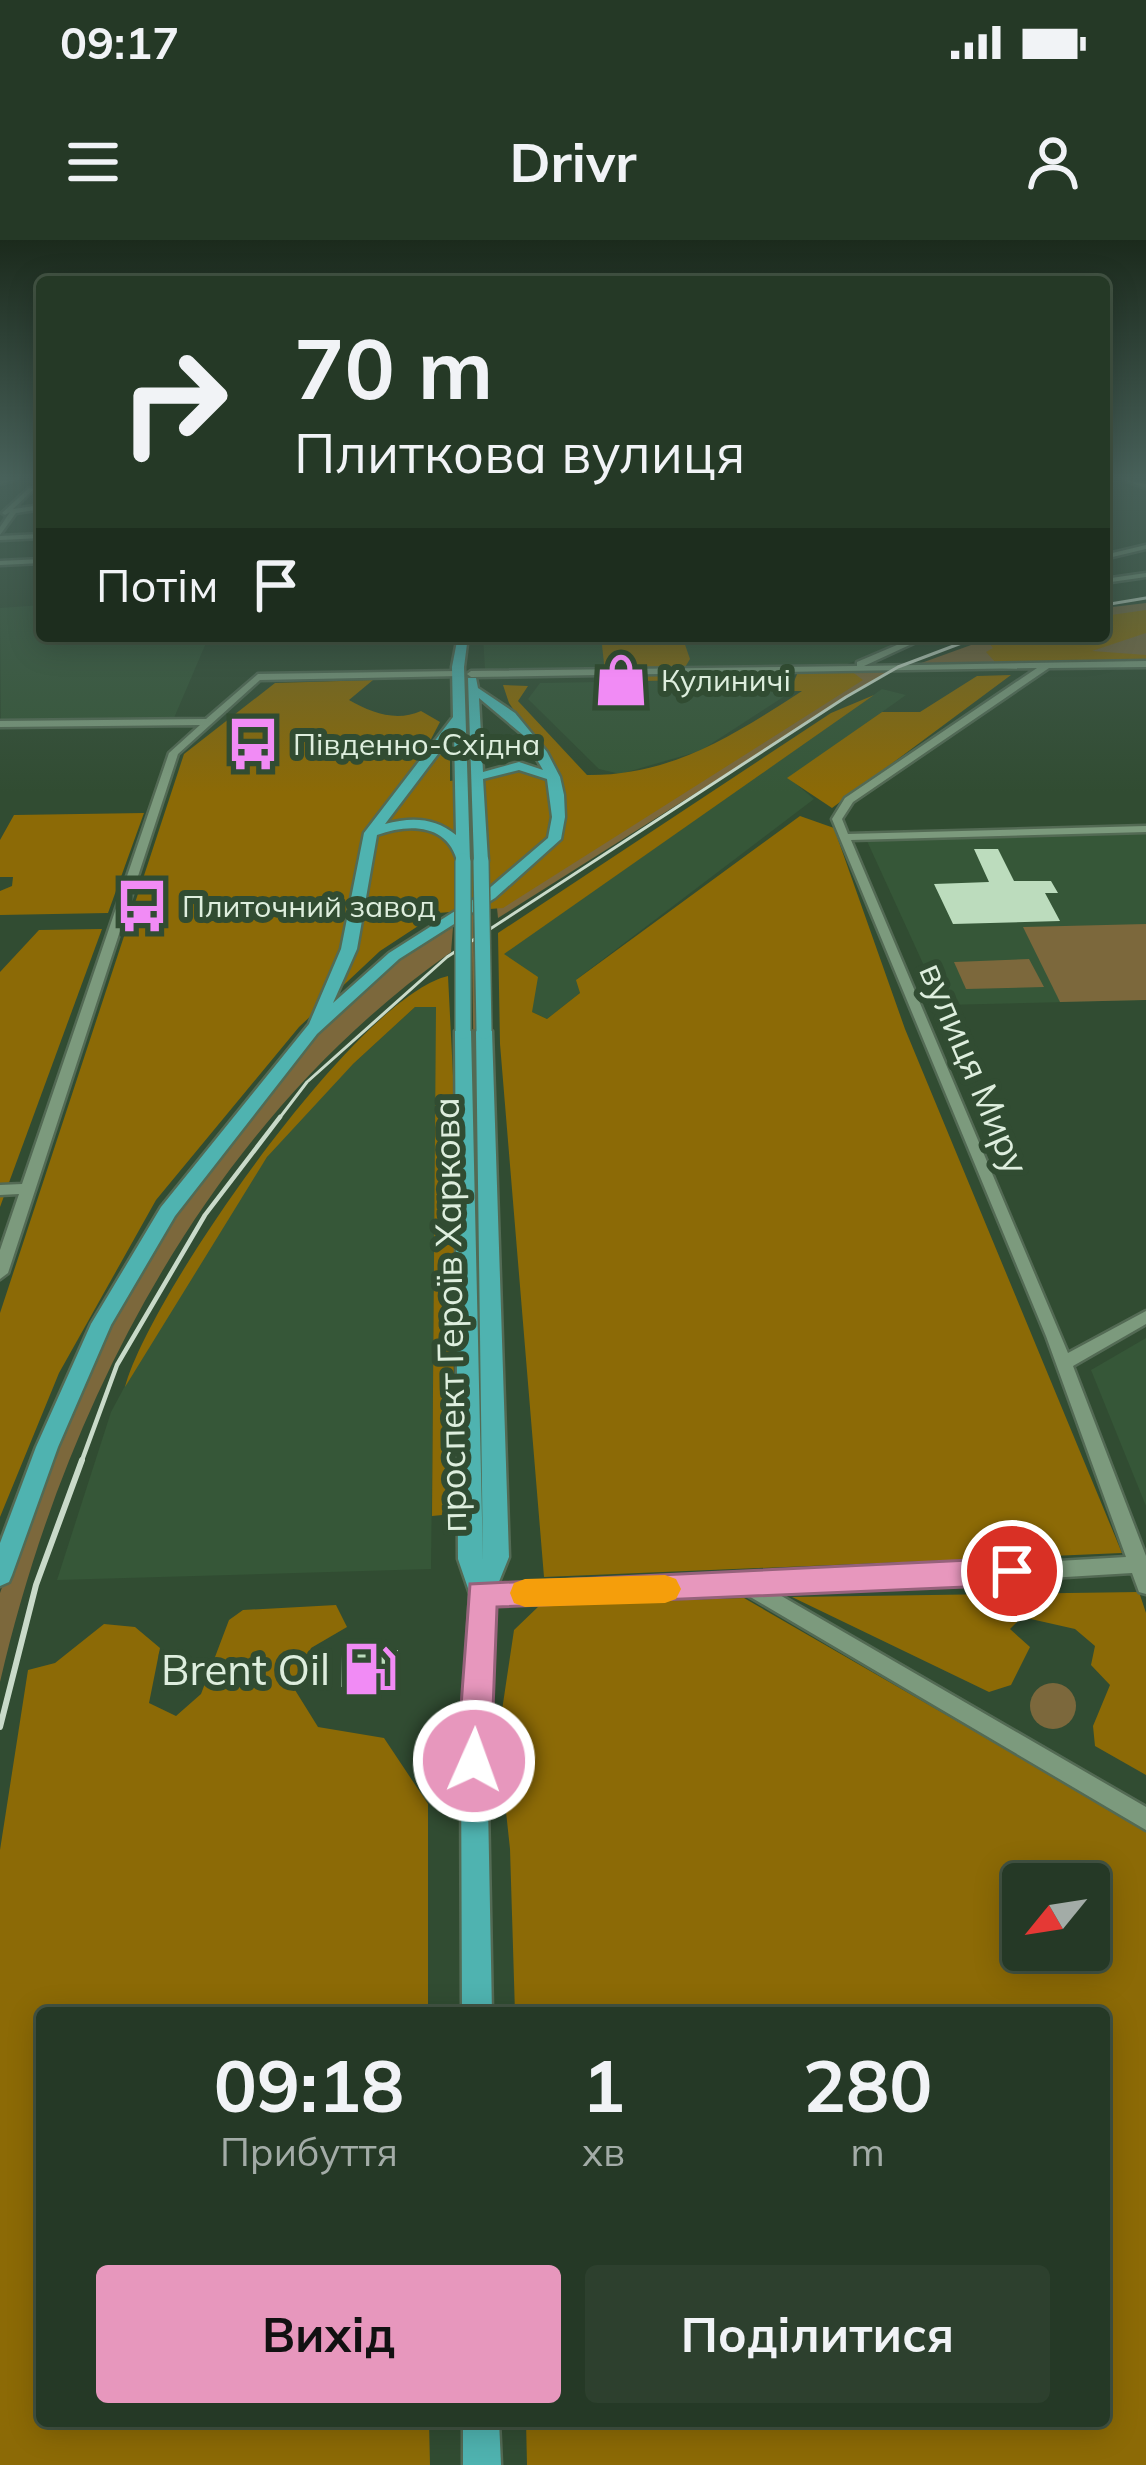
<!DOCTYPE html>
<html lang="uk">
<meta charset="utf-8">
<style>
body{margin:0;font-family:Mulish,sans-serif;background:#2d402e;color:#f1f3f6;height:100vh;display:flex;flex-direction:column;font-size:45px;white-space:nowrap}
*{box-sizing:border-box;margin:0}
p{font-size:39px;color:#a3aca7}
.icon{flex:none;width:66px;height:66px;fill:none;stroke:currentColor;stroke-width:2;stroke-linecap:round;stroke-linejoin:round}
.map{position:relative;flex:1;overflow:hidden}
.side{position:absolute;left:36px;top:1767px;width:1074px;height:420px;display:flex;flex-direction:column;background:#253926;border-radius:12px;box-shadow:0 6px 30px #0003,0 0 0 3px #425343}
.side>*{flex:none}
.top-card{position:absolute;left:36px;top:36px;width:1074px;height:366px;border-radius:12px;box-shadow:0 6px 30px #0003,0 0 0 3px #425343;background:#253926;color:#f1f3f6;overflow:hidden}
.needle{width:78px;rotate:240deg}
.fabs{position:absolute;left:1002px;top:1623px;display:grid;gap:24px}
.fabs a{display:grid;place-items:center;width:108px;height:108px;border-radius:12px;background:#253926;box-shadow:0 6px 30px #0003,0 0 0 3px #425343;font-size:60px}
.pin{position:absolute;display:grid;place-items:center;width:102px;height:102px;color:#fff;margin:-51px;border:6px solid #fff;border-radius:50%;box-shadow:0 3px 12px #0007}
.me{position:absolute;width:132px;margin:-66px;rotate:2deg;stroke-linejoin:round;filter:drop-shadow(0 0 9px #0008)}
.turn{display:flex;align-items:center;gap:42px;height:252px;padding:0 60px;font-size:54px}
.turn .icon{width:156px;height:156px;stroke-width:2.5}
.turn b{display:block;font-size:84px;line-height:102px}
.then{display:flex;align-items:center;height:114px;padding:0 60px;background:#0003;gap:24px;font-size:45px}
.eta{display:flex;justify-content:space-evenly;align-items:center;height:204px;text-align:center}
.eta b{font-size:72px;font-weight:700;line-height:84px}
.primary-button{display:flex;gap:24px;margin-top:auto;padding:24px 60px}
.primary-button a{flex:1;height:138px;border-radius:12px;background:#e797bd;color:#111;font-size:48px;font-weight:700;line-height:138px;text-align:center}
.primary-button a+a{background:#2d402e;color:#f1f3f6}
.status{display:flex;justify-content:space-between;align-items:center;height:84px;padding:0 60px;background:#253926;direction:ltr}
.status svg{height:33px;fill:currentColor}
header{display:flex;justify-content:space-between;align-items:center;height:156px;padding:0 60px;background:#253926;font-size:54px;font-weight:700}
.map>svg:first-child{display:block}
.built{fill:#365738}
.green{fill:#7c683c}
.forest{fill:#8c6a06;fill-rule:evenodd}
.building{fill:#bcdcbd}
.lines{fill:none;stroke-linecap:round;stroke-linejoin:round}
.minor-casing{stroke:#536a54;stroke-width:5}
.major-casing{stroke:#536a54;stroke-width:5}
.minor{fill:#7c9a7d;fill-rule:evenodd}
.major{fill:#4fb3b0;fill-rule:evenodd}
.rail-far2{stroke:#c9dac9;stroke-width:3}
.rail-far1{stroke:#c9dac9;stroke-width:4.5}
.rail{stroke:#c9dac9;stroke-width:6}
.major-bridge-casing{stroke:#536a54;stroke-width:18;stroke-linecap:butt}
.major-bridge{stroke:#4fb3b0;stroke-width:15}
.route{fill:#e797bd;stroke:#96627b;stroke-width:3}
.slow{fill:#f59e0b}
.labels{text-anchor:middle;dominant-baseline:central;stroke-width:12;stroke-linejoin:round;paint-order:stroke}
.far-poi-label{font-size:30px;fill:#deeede;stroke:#314c32;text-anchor:start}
.street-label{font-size:36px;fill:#deeede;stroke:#314c32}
.near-poi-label{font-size:42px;fill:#deeede;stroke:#314c32;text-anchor:end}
</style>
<div class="status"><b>09:17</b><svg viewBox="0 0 49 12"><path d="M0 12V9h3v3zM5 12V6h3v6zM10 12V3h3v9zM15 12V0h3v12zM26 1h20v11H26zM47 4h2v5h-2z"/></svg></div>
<header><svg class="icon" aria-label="menu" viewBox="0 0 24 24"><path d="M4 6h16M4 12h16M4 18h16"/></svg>Drivr<svg class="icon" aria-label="person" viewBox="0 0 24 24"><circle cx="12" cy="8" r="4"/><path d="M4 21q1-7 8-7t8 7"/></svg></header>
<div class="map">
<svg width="1146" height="2225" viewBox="0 0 1146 2225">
<rect width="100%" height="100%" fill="#314c32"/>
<g class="built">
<path d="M42,365v31h167l-35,82 -173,4 -1,-114z"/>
<path d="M483,396h439l-75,28 -362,5z"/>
<path d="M777,439l11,15 -88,57 -80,23 -21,-5 -71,-70 12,-16z"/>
<path d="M882,449l24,6 -117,83 25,21 -237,180 3,14 -33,26 -15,-7 -29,-58z"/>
<path d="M1146,593v167l-204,5 -75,-164z"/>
<path d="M415,767h22l-6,562 -374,11 54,-168 66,-123 116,-170z"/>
<path d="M1146,1098v168l-55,-136z"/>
</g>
<g class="green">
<path d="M1146,363v57l-233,6 83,-30h108v-28z"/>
<path d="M851,431h38l-391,247 -1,-10z"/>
<path d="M468,445l19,865 -6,1z"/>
<path d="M1146,684v76l-86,2 -37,-75z"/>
<path d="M453,687l-2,25c-240,169 -386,449 -451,730v-89l17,-49 54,-142 86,-166 141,-185 97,-92z"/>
<path d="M1029,719l15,28 -78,2 -12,-27z"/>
<circle cx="1053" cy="1466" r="23"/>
</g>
<g class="forest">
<path d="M1146,370v23l-54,18 54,4v4l-150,4 -10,-11 7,-4 -4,-5 18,-7h97v-20z"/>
<path d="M601,396h81l8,23 -6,10 -79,3z"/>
<path d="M851,431l12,9 -360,228 -65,5 -58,38 -81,76 -143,173 -97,173 -59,144v-204l184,-559 91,-71 98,-3 -24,20c23,13 47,22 72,11l19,11 -11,21 21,5v33l69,-10 44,12 -54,-80 -6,-18 25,1 -10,15 69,74c84,1 147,-40 215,-84h-12l8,-19 -21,7 -139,2 4,-7z"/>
<path d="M1011,435l-179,133 -45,-30 95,-66h38l57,-36z"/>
<path d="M874,455l-370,259 34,23 -6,35 15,7 33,-26 -4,-13 224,-164 34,12 71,201 217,524 -578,24 -44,-533 -2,-111 333,-220z"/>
<path d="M144,573l-36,100 -108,2v-24l12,-5 1,-9h-13v-37l14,-25z"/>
<path d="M102,689l-102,278v-235l39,-42z"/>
<path d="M448,736l7,139 -2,399 -21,2 4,-509h-21l-62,57 -86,93 -142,230c24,-91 232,-390 323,-411z"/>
<path d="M1139,1352l7,21v162l-51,-29 -2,-20 17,-41 -19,-20 4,-19 -20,-17 -53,-12 -12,12 20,18 -19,38 -22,7 -197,-95z"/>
<path d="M744,1358l402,232v635h-619l-1,-44h578v-408h-589l-5,-164 -12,-112 16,-107 26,-25zM1023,1644h66v66h-66z"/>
<path d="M336,1365l11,22 -36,21 -16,42 23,37 66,11 44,66v209h-386v408h387l1,44h-430v-615l28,-180 27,-7 49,-39 31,3 25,21 -11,55 27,13 25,-22 28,-74 14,-10z"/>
</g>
<g class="building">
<path d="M974,609h24l16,32h37l7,12h-13l15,28 -107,3 -19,-40 55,-2z"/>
<path d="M398,1410v33l-57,4 1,-33z"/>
</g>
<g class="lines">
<defs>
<g id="minor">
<path d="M0,240h15l-15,4z"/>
<path d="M1125,240l21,4v4l-20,-7z"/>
<path d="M29,248l5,1 -21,20 29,-4v4l-26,4 -16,22v-8l10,-15 -5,3 -3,-2z"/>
<path d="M42,294v4l-42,2v-4z"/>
<path d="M1146,305v4l-42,10v-4z"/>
<path d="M42,319v4l-42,2v-4z"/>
<path d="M1146,333v4l-42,6v-4z"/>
<path d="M918,396h11l-65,30 282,-5v6l-97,1 -196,134 -11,17 6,15 298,-8v6l-295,8 217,513 78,-42v13l-73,42 73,190v38l-7,-2 -7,-19 -354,21 368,213v23l-399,-235 -265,7 -7,-2 -3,-6 3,-6 7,-2 267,-7 377,-22 -80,-221 -214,-517 13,-21 192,-130 -566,9 -4,-3 4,-3 386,-5v-4z"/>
<path d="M458,431l4,3 -1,2 -201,4 -82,74 -170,519 -8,6v-29l19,-56 -19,1v-10l22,-1 147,-431 31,-28 -200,2v-6l206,-2 52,-45z"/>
</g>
<g id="major">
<path d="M458,396h10l-4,31 6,194 -12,3c-9,-40 -48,-41 -81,-29l-20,114 -24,54 56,-50 96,-61 63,-54 4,-21 -5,-38 -28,-9 -36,9 5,82 -7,4 -7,-4 -6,-183h8l2,10 37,25 32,39 13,25 4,18 1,22 -4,22 -66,59 -96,61 -82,75 -142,182 -64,109 -53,122 -46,128 -3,7 -9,4v-43l36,-96 55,-123 70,-117 148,-183 32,-75 23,-116 89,-116 -1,-50zM479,458l44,37 20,35 -24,-8 -36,10zM454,493l2,102c-22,-18 -45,-18 -71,-11z"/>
<path d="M463,786l8,5 12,531 -7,-531 8,-5 8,5 17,526 -15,37 -7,159 5,260h-30l-1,-260 9,-159 -12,-35 -3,-528z"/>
<path d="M463,2181h36l2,44h-38z"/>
</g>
</defs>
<use href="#minor" class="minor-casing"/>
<use href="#major" class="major-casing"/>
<use href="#minor" class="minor"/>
<use href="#major" class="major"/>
<g class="rail-far2">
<path d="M1104,365l42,-7"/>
<path d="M278,880l29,-38 140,-125 399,-260 52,-30 82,-31"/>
</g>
<path class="rail-far1" d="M81,1223l36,-98 88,-150 75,-98"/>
<path class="rail" d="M0,1487l36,-142 46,-125"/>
<defs>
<g id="major-bridge">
<path d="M463,621v170"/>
<path d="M481,621l3,170"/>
</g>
</defs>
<use href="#major-bridge" class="major-bridge-casing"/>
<use href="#major-bridge" class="major-bridge"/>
</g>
<linearGradient id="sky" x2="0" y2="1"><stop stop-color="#1b2a1c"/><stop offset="0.43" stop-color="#48615a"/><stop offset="1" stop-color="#48615a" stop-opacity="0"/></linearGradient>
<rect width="1146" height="552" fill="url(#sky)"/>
<path class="route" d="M1012,1318l12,4 4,9 -4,10 -12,4 -515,22 -6,154 -5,12 -12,5 -12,-5 -5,-12 13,-177z"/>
<path class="slow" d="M665,1335l11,4 5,10 -5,10 -11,4 -140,4 -11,-4 -4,-10 4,-10 11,-4z"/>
<defs>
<symbol id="shop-bare" viewBox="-9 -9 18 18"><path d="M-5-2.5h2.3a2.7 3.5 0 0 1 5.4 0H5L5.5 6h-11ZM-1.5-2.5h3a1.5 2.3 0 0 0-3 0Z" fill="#f18bf5" stroke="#314c32" stroke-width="2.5" paint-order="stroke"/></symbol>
<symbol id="bus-bare" viewBox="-9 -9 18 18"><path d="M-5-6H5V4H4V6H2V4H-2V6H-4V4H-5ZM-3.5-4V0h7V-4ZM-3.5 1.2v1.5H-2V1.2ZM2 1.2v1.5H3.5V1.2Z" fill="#f18bf5" stroke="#314c32" stroke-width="2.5" paint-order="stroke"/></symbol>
<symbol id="fuel-bare" viewBox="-9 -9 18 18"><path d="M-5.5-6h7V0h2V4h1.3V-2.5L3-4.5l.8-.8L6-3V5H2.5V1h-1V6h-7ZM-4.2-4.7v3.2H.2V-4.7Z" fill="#f18bf5" stroke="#314c32" stroke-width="2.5" paint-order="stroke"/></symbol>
</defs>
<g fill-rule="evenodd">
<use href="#shop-bare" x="583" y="402" width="76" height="76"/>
<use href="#bus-bare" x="215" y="466" width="76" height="76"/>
<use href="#bus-bare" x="104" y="628" width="76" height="76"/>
<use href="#fuel-bare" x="332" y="1391" width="76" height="76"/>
</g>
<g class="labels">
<g class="far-poi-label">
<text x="661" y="440">Кулиничі</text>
<text x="293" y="504">Південно-Східна</text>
<text x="182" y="666">Плиточний завод</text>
</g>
<g class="street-label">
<text transform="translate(975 828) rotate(67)">вулиця Миру</text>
<text transform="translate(449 1075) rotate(-91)">проспект Героїв Харкова</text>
</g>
<g class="near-poi-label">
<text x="330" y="1429">Brent Oil</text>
</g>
</g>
</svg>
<div class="fabs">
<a><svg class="needle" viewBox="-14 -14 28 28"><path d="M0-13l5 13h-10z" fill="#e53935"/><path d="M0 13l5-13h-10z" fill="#a3aca7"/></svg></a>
</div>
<div class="pin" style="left:1012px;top:1331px;background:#d93025"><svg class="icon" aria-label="arrive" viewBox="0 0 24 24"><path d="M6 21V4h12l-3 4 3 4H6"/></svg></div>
<svg class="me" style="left:474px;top:1521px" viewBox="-20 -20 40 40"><circle r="17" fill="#e797bd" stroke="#fff" stroke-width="3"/><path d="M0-11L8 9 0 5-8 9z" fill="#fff"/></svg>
<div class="top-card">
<div class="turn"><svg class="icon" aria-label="right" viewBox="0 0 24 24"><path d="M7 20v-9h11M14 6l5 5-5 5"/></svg><div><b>70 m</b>Плиткова вулиця</div></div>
<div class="then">Потім<svg class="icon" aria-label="arrive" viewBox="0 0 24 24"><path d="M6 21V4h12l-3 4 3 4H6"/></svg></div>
</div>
<section class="side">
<div class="eta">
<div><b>09:18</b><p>Прибуття</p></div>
<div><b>1</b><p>хв</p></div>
<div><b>280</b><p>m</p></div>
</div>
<div class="primary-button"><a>Вихід</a><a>Поділитися</a></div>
</section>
</div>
